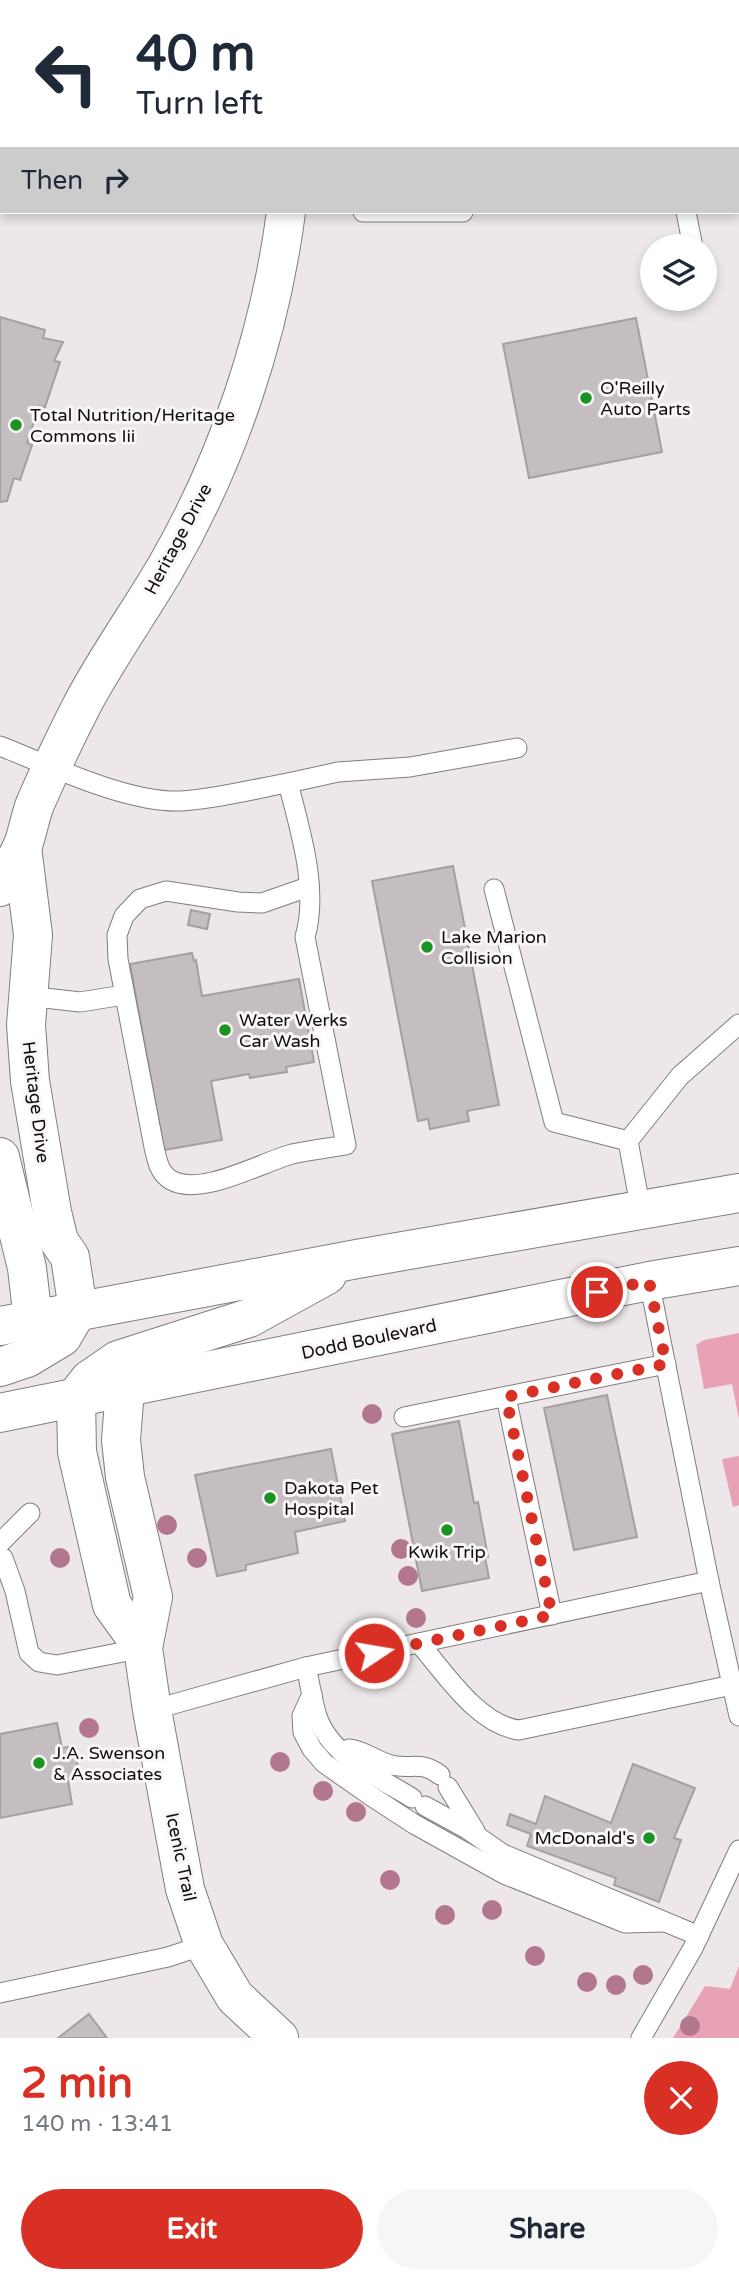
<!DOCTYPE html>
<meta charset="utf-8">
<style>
body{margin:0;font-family:"Varela Round",sans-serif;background:#f6f6f7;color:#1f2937;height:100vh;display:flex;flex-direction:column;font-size:26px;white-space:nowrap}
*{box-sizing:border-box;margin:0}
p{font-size:23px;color:#747a83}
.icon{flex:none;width:38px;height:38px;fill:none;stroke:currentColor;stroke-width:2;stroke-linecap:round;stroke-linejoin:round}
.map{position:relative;height:2038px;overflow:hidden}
.drawer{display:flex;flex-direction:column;background:#fff;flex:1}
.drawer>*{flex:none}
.banner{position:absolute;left:0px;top:0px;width:740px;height:214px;box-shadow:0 4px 10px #0003;background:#fff;color:#1f2937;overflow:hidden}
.tools{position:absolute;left:640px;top:234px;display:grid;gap:14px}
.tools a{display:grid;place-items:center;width:77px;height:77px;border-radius:50%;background:#fff;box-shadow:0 4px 10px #0003;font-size:35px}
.pin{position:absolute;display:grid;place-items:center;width:60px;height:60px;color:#fff;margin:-30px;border:4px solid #fff;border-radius:50%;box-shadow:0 2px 7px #0007}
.me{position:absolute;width:77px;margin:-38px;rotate:78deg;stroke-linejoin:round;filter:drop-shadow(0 0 5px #0008)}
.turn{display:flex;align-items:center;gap:24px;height:147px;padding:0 21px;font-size:32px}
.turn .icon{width:91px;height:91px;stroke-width:2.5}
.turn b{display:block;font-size:49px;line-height:60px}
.then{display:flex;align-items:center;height:66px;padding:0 21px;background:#0003;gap:14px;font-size:26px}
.round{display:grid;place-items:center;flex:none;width:74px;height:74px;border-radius:37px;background:#f6f6f7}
.summary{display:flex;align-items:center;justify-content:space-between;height:119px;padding:0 21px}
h1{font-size:42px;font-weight:800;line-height:52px;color:#d93025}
.button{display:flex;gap:14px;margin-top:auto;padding:14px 21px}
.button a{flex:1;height:80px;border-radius:42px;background:#d93025;color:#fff;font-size:28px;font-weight:800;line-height:80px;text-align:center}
.button a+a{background:#f6f6f7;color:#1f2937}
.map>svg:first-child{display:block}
.green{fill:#e8a2b5}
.building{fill:#c4bec0;stroke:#a49fa0;stroke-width:2}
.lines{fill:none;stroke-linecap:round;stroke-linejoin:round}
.service-casing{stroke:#827d7e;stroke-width:21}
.tertiary-casing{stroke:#827d7e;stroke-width:40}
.secondary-casing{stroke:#827d7e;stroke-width:40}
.service{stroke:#fff;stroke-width:19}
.tertiary{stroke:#fff;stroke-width:38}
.secondary{stroke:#fff;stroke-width:38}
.tree{fill:#b2778f}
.route{stroke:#d93025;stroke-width:12;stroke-dasharray:0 21.6}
.poi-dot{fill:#1b9322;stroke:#faf5f6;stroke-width:2.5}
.labels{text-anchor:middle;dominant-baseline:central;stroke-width:6;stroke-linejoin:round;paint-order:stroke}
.poi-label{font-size:18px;fill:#0f0d0e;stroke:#faf5f6;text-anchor:start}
.street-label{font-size:18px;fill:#0f0d0e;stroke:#faf5f6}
</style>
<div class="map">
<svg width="739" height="2038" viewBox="0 0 739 2038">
<rect width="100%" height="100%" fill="#ede7e9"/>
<g class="green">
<path d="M355,0h384v110l-1,-108z"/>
<path d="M739,1333v86l-7,-35 -28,5 -8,-44 8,-5z"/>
<path d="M739,1456v49l-6,2 -11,-48z"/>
<path d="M739,1966v72h-66l32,-52 25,3z"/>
</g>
<g class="building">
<path d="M0,317l45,13 -2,8 20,4 -9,19 6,1 -15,45 -6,-1 -12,37 5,2 -12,35 -6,-2 -7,23 -7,1z"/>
<path d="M636,318l26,134 -133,26 -26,-134z"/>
<path d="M453,866l46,239 -32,6 2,10 -39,8 -2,-10 -10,2 -46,-240z"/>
<path d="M191,910l19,4 -3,15 -19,-4z"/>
<path d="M192,953l2,8 2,-1 6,36 97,-17 15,83 -28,5 1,5 -37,6 -1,-4 -38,7 11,59 -58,10 -34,-186z"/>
<path d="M607,1395l30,142 -63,13 -30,-142z"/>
<path d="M459,1421l15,82 4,-1 10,55h-3l4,21 -67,13 -30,-157z"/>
<path d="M331,1449l14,72 -50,11 3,21 -52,12v5l-29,6 -22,-101z"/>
<path d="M57,1723l5,25 12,-2 6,32 -12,2 4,24 -72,14v-84z"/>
<path d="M633,1764l62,24 -21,50 7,2 -22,62 -45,-17 2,-7 -89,-32 4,-12 -24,-9 3,-11 26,10 9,-28 66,27z"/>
<path d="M89,2014l18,24h-49z"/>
</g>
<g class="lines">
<defs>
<g id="service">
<path d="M0,85h2"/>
<path d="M738,160h1"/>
<path d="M363,212h100"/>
<path d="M686,212l7,35"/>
<path d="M0,746c51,20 127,57 181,55 35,-2 72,-12 107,-18 12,47 31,106 17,154l41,208c-18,3 -37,5 -54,9 -32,9 -91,43 -121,26 -12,-7 -14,-20 -17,-33l-36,-188 -1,-24 7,-19 16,-17 26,-8 72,11 24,1 46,-16"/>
<path d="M288,783l50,-11 72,-5 107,-19"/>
<path d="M494,889l60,233 74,19"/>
<path d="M27,996l53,6 44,-7"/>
<path d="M641,1211l-13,-70 52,-65 59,-52"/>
<path d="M649,1281l60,300 30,135"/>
<path d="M506,1397l46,218"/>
<path d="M404,1417l262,-53"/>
<path d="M0,1543l30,-30"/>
<path d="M0,1557l3,1 12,33 14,62 10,9 18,3 86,-17"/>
<path d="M419,1643c26,30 59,82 100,87l213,-45"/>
<path d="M306,1667c4,16 6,33 11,49 13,40 61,61 95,82"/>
<path d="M312,1694l-10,22 1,16 9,17 12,14 47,33 43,28 90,50 121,49 39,-1"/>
<path d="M152,1710l154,-43 403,-86"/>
<path d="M349,1749c16,2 27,12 42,16 21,5 29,-5 49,10"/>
<path d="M448,1787l27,44"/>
<path d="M425,1806l42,23 36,25 196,82"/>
<path d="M0,1993l168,-36 36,-12"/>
<path d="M641,2038l52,-90 46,-98"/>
</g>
<g id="tertiary">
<path d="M294,0v2"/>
<path d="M22,847l11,88 -7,90 4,56 22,131 7,29 11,16 8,53"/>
<path d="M0,887c7,-14 17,-28 23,-42 5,-14 7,-28 12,-41 15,-34 31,-68 48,-101 25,-47 56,-90 83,-136 62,-107 104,-232 120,-355"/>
<path d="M0,1157l27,111 6,52"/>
<path d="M125,1389l-4,51 4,37 28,120 -10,51 9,62 33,179 19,56 31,52 44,41"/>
<path d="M76,1397l1,55 35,153 31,43"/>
</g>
<g id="secondary">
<path d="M0,1326l357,-67 382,-66"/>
<path d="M0,1367l27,-9 35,-21 16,-27"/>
<path d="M76,1397l13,-17 29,-20 131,-42 78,-43"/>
<path d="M0,1413l649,-132 90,-15"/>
</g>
</defs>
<use href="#service" class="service-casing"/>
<use href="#tertiary" class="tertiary-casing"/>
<use href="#secondary" class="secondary-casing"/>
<use href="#service" class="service"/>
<use href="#tertiary" class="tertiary"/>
<use href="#secondary" class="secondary"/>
</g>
<g class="tree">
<circle cx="372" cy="1414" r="10"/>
<circle cx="167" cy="1525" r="10"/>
<circle cx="401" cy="1549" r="10"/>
<circle cx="60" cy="1558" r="10"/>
<circle cx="197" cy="1558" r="10"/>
<circle cx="408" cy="1576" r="10"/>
<circle cx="416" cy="1618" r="10"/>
<circle cx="89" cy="1728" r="10"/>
<circle cx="280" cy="1762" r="10"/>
<circle cx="323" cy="1791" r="10"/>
<circle cx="356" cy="1812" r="10"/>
<circle cx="390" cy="1880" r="10"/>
<circle cx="492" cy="1910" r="10"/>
<circle cx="445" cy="1915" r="10"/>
<circle cx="535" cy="1956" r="10"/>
<circle cx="643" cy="1975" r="10"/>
<circle cx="587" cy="1982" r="10"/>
<circle cx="616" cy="1985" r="10"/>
<circle cx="690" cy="2026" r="10"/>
</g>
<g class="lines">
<path class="route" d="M374,1653l178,-38 -46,-218 160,-33 -17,-83 -52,11"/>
</g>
<g class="poi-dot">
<circle cx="586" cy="398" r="7"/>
<circle cx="16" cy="425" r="7"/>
<circle cx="427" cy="947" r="7"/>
<circle cx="225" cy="1030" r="7"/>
<circle cx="270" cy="1498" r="7"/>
<circle cx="447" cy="1530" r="7"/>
<circle cx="39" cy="1763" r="7"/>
<circle cx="649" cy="1838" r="7"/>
</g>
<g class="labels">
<g class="poi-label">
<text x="600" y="388">O'Reilly<tspan x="600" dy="21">Auto Parts</tspan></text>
<text x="30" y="415">Total Nutrition/Heritage<tspan x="30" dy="21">Commons Iii</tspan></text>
<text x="441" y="937">Lake Marion<tspan x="441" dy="21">Collision</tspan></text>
<text x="239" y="1020">Water Werks<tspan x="239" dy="21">Car Wash</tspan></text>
<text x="284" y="1488">Dakota Pet<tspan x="284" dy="21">Hospital</tspan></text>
<text x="447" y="1552" text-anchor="middle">Kwik Trip</text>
<text x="53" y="1753">J.A. Swenson<tspan x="53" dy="21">&amp; Associates</tspan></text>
<text x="635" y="1838" text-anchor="end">McDonald's</text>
</g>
<g class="street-label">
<text transform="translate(178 539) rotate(-62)">Heritage Drive</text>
<text transform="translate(36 1102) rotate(83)">Heritage Drive</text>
<text transform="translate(369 1339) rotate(-12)">Dodd Boulevard</text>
<text transform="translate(181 1857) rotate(78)">Icenic Trail</text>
</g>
</g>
</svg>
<div class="tools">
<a><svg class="icon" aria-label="layers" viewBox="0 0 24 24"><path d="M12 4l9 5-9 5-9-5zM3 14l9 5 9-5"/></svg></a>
</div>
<div class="pin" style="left:597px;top:1292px;background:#d93025"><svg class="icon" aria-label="arrive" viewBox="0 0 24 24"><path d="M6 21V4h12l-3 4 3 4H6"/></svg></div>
<svg class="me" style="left:374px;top:1653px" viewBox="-20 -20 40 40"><circle r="17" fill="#d93025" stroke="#fff" stroke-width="3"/><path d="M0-11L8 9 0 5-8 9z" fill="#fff"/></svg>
<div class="banner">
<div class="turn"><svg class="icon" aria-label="left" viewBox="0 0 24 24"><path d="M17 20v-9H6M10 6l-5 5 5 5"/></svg><div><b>40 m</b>Turn left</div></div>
<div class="then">Then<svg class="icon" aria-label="right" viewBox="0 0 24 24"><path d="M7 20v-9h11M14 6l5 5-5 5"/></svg></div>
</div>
</div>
<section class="drawer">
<div class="summary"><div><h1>2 min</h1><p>140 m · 13:41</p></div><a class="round" style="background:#d93025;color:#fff"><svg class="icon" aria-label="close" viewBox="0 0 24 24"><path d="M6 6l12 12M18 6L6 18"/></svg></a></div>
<div class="button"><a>Exit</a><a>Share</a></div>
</section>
